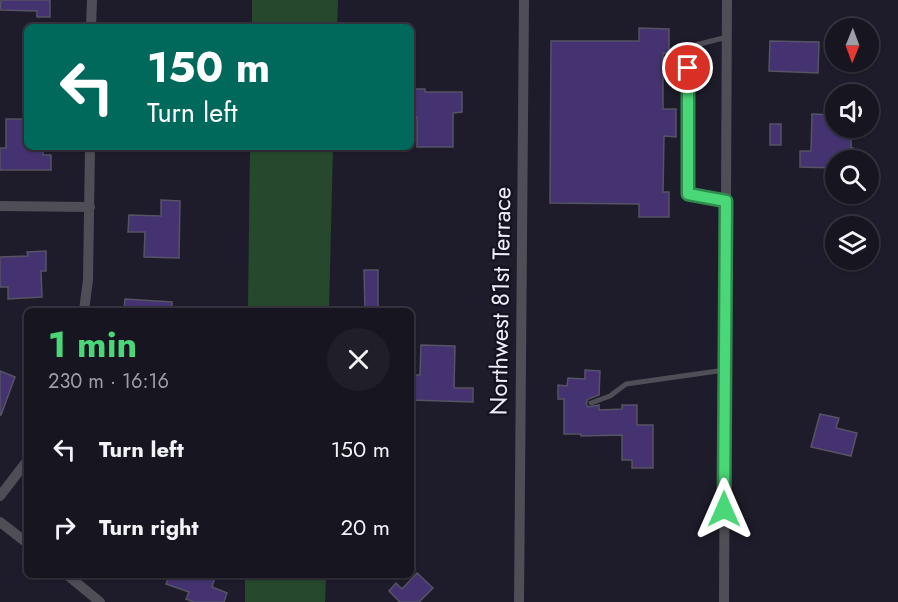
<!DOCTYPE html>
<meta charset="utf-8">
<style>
body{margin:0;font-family:Jost,sans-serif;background:#1f1e29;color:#f1f3f6;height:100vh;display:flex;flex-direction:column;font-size:22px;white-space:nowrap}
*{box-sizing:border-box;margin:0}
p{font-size:20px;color:#9e9fa5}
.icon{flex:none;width:33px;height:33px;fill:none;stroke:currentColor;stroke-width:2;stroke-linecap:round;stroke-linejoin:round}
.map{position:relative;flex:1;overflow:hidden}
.panel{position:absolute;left:24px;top:308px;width:390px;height:270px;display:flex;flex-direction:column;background:#161520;border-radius:9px;box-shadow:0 2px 4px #0004,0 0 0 2px #35343e}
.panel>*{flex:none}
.hud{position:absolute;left:24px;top:24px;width:390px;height:126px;border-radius:9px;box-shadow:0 2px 4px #0004,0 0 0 2px #35343e;background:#00695c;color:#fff;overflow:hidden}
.needle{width:39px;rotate:181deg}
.controls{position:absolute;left:825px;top:18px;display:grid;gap:12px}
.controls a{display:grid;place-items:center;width:54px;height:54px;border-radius:50%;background:#161520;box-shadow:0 2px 4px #0004,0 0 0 2px #35343e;font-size:30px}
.pin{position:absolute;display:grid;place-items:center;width:51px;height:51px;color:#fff;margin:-26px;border:3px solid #fff;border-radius:50%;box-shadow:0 2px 6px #0007}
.me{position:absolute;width:66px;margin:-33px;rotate:0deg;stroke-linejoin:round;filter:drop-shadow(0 0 4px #0008)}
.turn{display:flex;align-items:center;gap:21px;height:126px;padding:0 24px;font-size:27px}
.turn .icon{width:78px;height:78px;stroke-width:2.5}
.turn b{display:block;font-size:42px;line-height:51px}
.round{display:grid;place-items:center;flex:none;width:63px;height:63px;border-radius:32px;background:#1f1e29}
.headline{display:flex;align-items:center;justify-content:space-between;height:102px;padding:0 24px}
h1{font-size:36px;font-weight:700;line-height:45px;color:#4ad777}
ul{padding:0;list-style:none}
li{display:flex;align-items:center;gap:18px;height:78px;padding:0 24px}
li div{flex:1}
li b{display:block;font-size:22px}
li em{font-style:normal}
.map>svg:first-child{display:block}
.green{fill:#26492e}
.building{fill:#443370;stroke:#565364;stroke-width:1.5}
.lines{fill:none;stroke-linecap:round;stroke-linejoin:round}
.service{stroke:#4f4e56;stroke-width:5}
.minor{stroke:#4f4e56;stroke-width:10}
.route-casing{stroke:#308c4d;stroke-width:15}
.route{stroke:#4ad777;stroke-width:10}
.labels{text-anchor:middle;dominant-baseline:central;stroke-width:4.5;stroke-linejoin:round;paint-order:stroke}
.street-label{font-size:24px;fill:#eeedf7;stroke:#151220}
</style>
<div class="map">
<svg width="898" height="602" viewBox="0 0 898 602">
<rect width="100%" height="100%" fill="#1e1c2a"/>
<g class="green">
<path d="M252,0h86l-1,27h-85z"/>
<path d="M250,147h83l-4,163h-81z"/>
<path d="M245,575h81l-1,27h-80z"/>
</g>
<g class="building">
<path d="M1,0h49v17h-13v-6l-37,-1z"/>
<path d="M639,28l30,1v25l-6,-1v56h13v28l-12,-1 -1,56h6v25h-30v-13l-89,-1 1,-162h88z"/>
<path d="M770,41l49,1 -1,31 -49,-2z"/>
<path d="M411,89h14v3h37v20l-9,1v34h-36v-30h-6z"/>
<path d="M812,114l24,1v13h15v20h2v12h-17v8l-36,-1v-16h11z"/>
<path d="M6,119h21v28h16v8h8v15h-51v-22h6z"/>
<rect x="770" y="124" width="11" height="21"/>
<path d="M161,200l19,1 -1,57 -35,-1 1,-25h-17l1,-17 32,1z"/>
<path d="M46,251v20h-5l1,26 -34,2v-12h-8v-30l28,-1 -1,-4z"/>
<path d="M364,270h14v40h-13z"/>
<path d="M125,299l47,3v8h-48z"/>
<path d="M421,345l34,1 -1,42h19v14l-62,-2v-25h9z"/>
<path d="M585,370l15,1 -1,24 -11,4 -2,5 2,3 11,-2v5l23,-1v-4h15v20h16v43h-21v-8h-10v-25l-41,1v-2h-17v-35h-6v-14l9,1 1,-8 17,1z"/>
<path d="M0,371l15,6 -14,38h-1z"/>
<path d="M820,414l19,4 -3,10 21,5 -6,23 -40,-9z"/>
<path d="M417,573l16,15 -14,14h-19l-11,-11 7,-8 6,6z"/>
<path d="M170,574h46l-4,13 15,6 -3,9h-30l-8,-3 3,-7 -23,-8z"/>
</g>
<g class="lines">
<g class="service">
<path d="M726,201l-38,-7v-147l39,-10"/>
<path d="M591,403l19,-7 16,-12 99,-14"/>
</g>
<g class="minor">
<path d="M91,27l1,-27"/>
<path d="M0,206l90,1"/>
<path d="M84,310l4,-30 2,-133"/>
<path d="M0,496l27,-35"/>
<path d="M0,522l27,21"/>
<path d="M66,574l34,28"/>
<path d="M519,602l5,-602"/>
<path d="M724,602l3,-602"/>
</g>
</g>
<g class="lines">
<defs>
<path id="route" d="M688,68v126l38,7 -2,308"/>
</defs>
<use href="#route" class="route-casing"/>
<use href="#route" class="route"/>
</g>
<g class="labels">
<g class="street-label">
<text transform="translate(500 301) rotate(-89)">Northwest 81st Terrace</text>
</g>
</g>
</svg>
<div class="controls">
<a><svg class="needle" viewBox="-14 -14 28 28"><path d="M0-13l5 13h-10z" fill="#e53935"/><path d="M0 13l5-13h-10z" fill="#9e9fa5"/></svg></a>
<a><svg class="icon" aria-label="sound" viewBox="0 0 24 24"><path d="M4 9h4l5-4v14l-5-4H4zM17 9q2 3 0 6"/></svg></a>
<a><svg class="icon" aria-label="search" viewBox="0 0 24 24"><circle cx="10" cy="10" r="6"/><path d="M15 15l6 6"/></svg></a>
<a><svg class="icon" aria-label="layers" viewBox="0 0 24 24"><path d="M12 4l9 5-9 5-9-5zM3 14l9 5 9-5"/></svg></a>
</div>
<div class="pin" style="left:688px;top:68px;background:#d93025"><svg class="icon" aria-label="arrive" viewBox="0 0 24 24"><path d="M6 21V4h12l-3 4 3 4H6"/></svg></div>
<svg class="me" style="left:724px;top:509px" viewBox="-20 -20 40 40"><path d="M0-17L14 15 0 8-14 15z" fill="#4ad777" stroke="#fff" stroke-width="4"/></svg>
<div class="hud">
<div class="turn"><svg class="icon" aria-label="left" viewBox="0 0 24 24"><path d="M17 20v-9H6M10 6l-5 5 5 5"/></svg><div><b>150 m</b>Turn left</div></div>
</div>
<section class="panel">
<div class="headline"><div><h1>1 min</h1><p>230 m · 16:16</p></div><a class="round"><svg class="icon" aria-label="close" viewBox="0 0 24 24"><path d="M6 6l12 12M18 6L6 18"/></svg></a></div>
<ul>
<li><svg class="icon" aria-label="left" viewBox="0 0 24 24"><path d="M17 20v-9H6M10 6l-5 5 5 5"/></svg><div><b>Turn left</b></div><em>150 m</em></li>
<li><svg class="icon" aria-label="right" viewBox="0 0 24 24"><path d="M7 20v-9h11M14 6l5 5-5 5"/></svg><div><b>Turn right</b></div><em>20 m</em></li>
</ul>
</section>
</div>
